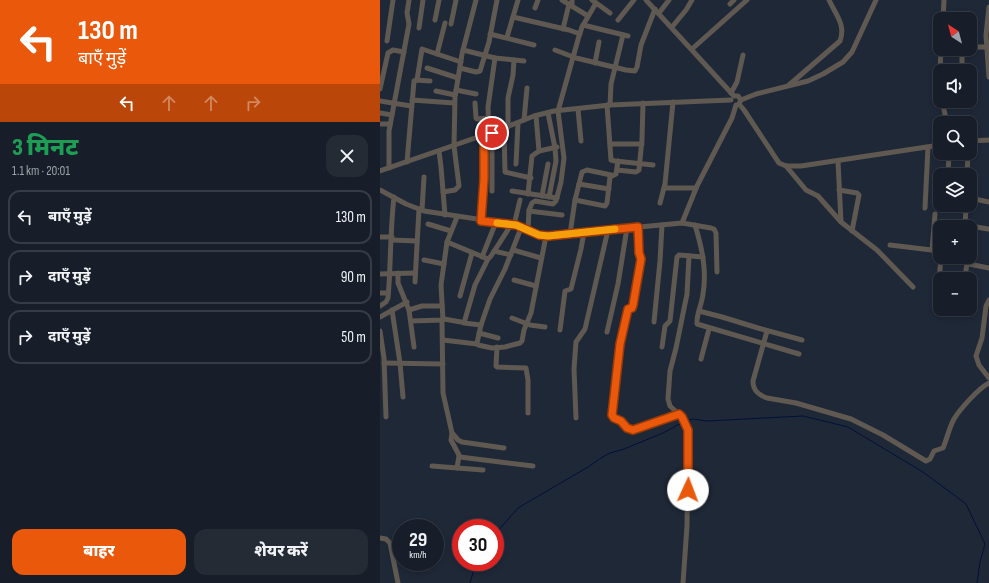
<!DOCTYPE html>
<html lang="hi">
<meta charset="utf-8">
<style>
body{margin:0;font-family:"Sofia Sans Condensed","Noto Sans Devanagari",sans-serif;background:#242b35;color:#f1f3f6;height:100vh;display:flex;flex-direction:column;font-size:15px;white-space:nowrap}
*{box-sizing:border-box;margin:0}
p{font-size:13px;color:#9ea2a8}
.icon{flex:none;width:22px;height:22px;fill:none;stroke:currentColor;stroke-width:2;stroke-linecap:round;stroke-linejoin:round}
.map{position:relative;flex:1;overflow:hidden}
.panel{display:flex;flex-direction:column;background:#171e29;width:380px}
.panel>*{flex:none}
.banner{background:#ea580c;color:#fff;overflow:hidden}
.needle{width:26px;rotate:324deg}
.fabs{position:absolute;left:553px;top:12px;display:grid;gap:8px}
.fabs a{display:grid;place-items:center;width:44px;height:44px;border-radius:8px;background:#171e29;box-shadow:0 2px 6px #0003,0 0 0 1px #363c46;font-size:20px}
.speed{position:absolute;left:12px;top:519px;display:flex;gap:8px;font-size:20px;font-weight:700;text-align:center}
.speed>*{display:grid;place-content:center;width:52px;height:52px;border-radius:50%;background:#171e29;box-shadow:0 2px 6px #0003,0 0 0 1px #363c46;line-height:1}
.speed small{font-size:10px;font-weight:400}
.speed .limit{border:6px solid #d22;background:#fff;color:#111}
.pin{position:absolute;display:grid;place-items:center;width:34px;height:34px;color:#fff;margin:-17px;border:2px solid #fff;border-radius:50%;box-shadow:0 1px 4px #0007}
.me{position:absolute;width:44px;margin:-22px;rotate:2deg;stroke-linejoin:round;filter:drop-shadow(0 0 3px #0008)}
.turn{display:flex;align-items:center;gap:14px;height:84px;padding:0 12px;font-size:18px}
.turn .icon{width:52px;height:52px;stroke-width:2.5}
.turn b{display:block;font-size:28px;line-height:34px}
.lanes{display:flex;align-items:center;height:38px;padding:0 12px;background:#0003;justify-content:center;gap:20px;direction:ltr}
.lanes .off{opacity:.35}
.round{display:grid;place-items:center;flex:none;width:42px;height:42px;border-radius:12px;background:#242b35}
.summary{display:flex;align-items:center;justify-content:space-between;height:68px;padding:0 12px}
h1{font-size:24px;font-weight:800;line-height:30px;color:#1e9e55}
.cta{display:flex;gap:8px;margin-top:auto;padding:8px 12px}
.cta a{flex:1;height:46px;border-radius:12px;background:#ea580c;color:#fff;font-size:16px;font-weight:800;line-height:46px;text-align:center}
.cta a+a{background:#242b35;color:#f1f3f6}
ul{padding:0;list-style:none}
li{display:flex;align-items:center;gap:12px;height:54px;margin:0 8px 6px;padding:0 4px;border:2px solid #363c46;border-radius:12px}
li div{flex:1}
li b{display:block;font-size:15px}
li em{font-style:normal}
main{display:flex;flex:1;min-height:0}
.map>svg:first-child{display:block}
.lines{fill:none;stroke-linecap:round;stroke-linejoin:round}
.stream{stroke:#00103b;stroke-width:1}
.minor{stroke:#5f5952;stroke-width:5}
.route-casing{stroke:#983908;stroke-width:10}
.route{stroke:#ea580c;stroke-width:7}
.slow{stroke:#f59e0b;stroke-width:7}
</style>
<main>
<section class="panel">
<div class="banner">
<div class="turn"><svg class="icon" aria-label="left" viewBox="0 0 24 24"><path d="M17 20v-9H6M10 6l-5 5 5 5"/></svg><div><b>130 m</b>बाएँ मुड़ें</div></div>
<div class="lanes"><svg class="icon" aria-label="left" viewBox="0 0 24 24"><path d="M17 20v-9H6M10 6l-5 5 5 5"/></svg><svg class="icon off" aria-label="ahead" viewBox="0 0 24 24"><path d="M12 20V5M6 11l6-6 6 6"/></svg><svg class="icon off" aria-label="ahead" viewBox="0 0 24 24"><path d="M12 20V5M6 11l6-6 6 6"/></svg><svg class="icon off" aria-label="right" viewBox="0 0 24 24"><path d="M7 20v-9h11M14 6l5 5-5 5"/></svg></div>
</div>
<div class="summary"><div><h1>3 मिनट</h1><p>1.1 km · 20:01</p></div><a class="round"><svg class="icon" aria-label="close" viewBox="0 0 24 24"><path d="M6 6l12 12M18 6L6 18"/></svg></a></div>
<ul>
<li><svg class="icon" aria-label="left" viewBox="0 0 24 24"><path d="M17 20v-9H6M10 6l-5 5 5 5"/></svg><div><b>बाएँ मुड़ें</b></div><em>130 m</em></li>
<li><svg class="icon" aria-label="right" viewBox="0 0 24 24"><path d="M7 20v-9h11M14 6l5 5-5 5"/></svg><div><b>दाएँ मुड़ें</b></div><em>90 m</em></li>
<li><svg class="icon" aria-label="right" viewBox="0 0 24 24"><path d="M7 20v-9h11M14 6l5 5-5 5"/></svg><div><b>दाएँ मुड़ें</b></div><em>50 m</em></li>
</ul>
<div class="cta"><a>बाहर</a><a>शेयर करें</a></div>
</section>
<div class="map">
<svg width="609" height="583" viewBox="0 0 609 583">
<rect width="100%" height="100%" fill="#1f2837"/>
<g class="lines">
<g class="stream">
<path d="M306,421l7,-2 14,2 96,-5 45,11 75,45 43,32 19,40 -5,18 -3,21"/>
<path d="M115,534l23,-26 70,-41 13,-9 9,-5 14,-4 39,-16 20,-11"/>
<path d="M90,583l6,-21"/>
</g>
<g class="minor">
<path d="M182,0l26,16"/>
<path d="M212,0l18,13"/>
<path d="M266,0l88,96h4l3,4"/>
<path d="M350,4l4,-4"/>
<path d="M192,6v-6"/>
<path d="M609,7l-3,28 3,42"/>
<path d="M155,8l3,-8"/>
<path d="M279,13l10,-13"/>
<path d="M133,17l56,13 11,4"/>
<path d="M563,19l1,-19"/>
<path d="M55,20l4,-20"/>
<path d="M238,20l16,-20"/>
<path d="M71,24l5,-24"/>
<path d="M203,25l45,11"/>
<path d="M292,27l14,-17 6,-10"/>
<path d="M39,28l4,-28"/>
<path d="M183,29l6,-25"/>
<path d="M110,34l44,11"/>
<path d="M127,37l11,-37"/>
<path d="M7,41l6,-41"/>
<path d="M590,47h17"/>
<path d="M312,49l55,-49"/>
<path d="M83,50l32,8 29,3"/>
<path d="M175,50l21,8 50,12 9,1 2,-4 4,-22 14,-36"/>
<path d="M57,54l8,-31"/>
<path d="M215,63l4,-21"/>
<path d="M47,68l31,10"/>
<path d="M80,68l16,4 4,-1 9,-29 8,-42"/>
<path d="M560,71l1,-22"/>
<path d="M582,71v-22"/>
<path d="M560,79v10"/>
<path d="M37,80l5,-31 39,13"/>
<path d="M409,85l51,-44c6,-16 -4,-26 -11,-41"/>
<path d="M0,89l8,-36 5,-3 11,2"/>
<path d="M76,90l20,4"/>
<path d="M56,91l19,4"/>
<path d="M351,93l6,-11 6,-27"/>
<path d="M32,100l42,3"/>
<path d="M0,101l31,5"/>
<path d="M562,101l5,22"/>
<path d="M95,103l1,15 1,1 11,-1"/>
<path d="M359,104l5,6 35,53 7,3h15l139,-21"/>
<path d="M359,104l2,-4 15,-6 52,-13 15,-7 20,-12 9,-10 24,-52"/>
<path d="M227,105l4,55 4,1 38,4"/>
<path d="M230,105l1,-21 12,-49"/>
<path d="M198,109l3,32"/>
<path d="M0,113l12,2"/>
<path d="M168,113l7,35 1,13 -7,36"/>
<path d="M156,116l3,35"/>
<path d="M144,120l3,-32"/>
<path d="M0,124h10"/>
<path d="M128,127v-29l5,-23 1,-15"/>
<path d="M124,128l1,44 26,6"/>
<path d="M112,133v58"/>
<path d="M109,134l-1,-27 7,-49"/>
<path d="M590,141l19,-1"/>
<path d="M230,144h32"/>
<path d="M59,151l2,16 4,48"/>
<path d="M458,161l3,61"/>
<path d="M27,162l7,-81 2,-1 14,1"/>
<path d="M136,164l2,-41"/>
<path d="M406,166l20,24 12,6 23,26 36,28 36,37"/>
<path d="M9,168v-37l20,-107 -2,-11 2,-13"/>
<path d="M237,170l19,2 3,-2 3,-31 1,-36"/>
<path d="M0,171l124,-43 30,-12 20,-5 56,-6 121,-5"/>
<path d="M568,175l1,-22"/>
<path d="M587,175l1,-22"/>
<path d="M199,184l30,5"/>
<path d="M284,188h32"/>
<path d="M0,190l26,14 18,7 92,14 27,11 139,-13 29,5 3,1 2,4 1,39"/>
<path d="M459,190l18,3 2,2 -7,36"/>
<path d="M132,191l45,7"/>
<path d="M63,192l12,-2 4,-4 -5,-40 1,-49 7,-43 14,-54"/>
<path d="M148,194l4,-38 7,-5 18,-4"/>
<path d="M162,196l6,-32"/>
<path d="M590,198l19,4"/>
<path d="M195,200l30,6 2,-3 3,-26 6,-3 2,-13"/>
<path d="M280,203l5,-19 8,-82"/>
<path d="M545,208l3,-61"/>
<path d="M42,210l2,-33"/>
<path d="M149,211l33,4"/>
<path d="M101,221l3,-42v-44"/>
<path d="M302,223l15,-37 35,-68 4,-13"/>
<path d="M48,224l23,7"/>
<path d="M134,225l6,-25"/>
<path d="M315,225c7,23 12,45 8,69 -1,10 -7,21 -6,30l102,30"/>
<path d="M585,225l23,4"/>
<path d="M258,227l1,26 2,6 -8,46 -1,3 -4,1 -8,35 -8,72 9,5 6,7 6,2 46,-16"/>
<path d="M585,227l1,-22"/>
<path d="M141,228l-16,41 -15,30 -9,26 -4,18 1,2 14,3 13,-1 15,-4 2,-2 2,-11 7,-17 15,-77"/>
<path d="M148,230l1,-20 3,-7 3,-2 18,3 3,-3 5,-19 3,-24 -6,-47 21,-75 3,-9 14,-24"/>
<path d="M190,234l5,-34 7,-28 5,-2 24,5"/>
<path d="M0,237h12"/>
<path d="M12,240l25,1"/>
<path d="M67,242l41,17 3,-3 20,-31"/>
<path d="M510,245l50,6"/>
<path d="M133,250l28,8"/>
<path d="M552,250l3,-36"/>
<path d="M114,251l17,4"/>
<path d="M102,257l14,-35"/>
<path d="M585,257l2,5 2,2 20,4"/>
<path d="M44,260l20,4"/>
<path d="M18,273v10l11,27 5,37"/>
<path d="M0,274l35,-1"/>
<path d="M585,279l2,-17"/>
<path d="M134,280l22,6"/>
<path d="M559,281l2,-24"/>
<path d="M35,282l4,-73"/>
<path d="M0,293h8"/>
<path d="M80,296l12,-43"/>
<path d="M609,300l-3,6 -4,32 -6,18 3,9 10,13"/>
<path d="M0,306l6,-4 2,-4c3,-33 2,-67 6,-101"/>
<path d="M12,310l8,53 3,34"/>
<path d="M29,310l13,-4h20"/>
<path d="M319,311l23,6 36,11 44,12"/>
<path d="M0,317l27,-15"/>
<path d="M132,318l18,7 15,2"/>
<path d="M31,321l32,-1 -2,-35 6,-43 10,-25"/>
<path d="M81,322l-17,-3 -2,2 1,72 9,40 6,7 4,2 42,6"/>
<path d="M274,322l6,-61 2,-36"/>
<path d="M101,325l-17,-2 11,-38 13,-26"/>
<path d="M180,330l5,-39 6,-2 10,-40 3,-17"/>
<path d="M0,331l4,27 2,59"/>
<path d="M387,331l-14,50c0,10 6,14 14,17l29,5 55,16 32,16 43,26 4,-2 4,-8 9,-3c4,-9 6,-20 11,-29 6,-10 25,-31 35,-36"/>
<path d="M227,332l11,-48 9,-56"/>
<path d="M99,333l19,5"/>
<path d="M63,340l34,4"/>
<path d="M117,347l-1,19 1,1 29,1 2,12v33"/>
<path d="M282,347l3,-21 5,-5 7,-64 2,-2 24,2"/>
<path d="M321,359l8,-30"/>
<path d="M4,363l59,1"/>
<path d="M196,418l-2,-49 2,-27 9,-13 23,-99"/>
<path d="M72,433l-1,7 9,17 73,9"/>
<path d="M52,466l51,4"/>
<path d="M77,468l2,-12"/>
<path d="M0,538l6,1 4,4 8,40"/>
<path d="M303,583l4,-57 1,-96 -6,-13 -12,-11 -2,-7 2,-28 6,-23 11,-54 2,-38"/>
</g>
</g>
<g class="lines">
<defs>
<path id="route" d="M112,133l-8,2v44l-3,42 35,4 23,10 9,1 90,-9 1,26 2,6 -8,46 -1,3 -4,1 -8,35 -8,71 2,3 7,3 6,7 6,2 46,-16 3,3 6,13v60"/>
</defs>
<use href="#route" class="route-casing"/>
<use href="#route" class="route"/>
<path class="slow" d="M117,223l19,2 23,10 9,1 67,-7"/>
</g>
</svg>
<div class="fabs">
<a><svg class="needle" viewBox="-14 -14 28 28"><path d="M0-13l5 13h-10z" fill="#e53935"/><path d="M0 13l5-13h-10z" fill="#9ea2a8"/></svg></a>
<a><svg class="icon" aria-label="sound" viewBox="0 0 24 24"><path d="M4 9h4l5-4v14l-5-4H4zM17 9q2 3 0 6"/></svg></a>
<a><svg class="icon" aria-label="search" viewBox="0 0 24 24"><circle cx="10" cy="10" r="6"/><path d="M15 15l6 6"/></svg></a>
<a><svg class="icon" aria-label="layers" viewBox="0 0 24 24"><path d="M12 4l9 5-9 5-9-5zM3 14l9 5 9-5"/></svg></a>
<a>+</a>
<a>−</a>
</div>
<div class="speed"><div>29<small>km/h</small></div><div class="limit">30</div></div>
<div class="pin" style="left:112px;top:133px;background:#d93025"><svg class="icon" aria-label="arrive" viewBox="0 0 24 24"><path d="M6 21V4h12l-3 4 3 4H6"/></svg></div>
<svg class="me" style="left:308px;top:490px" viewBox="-20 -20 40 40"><circle r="19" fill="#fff"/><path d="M0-13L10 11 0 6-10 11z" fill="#ea580c"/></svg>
</div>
</main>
